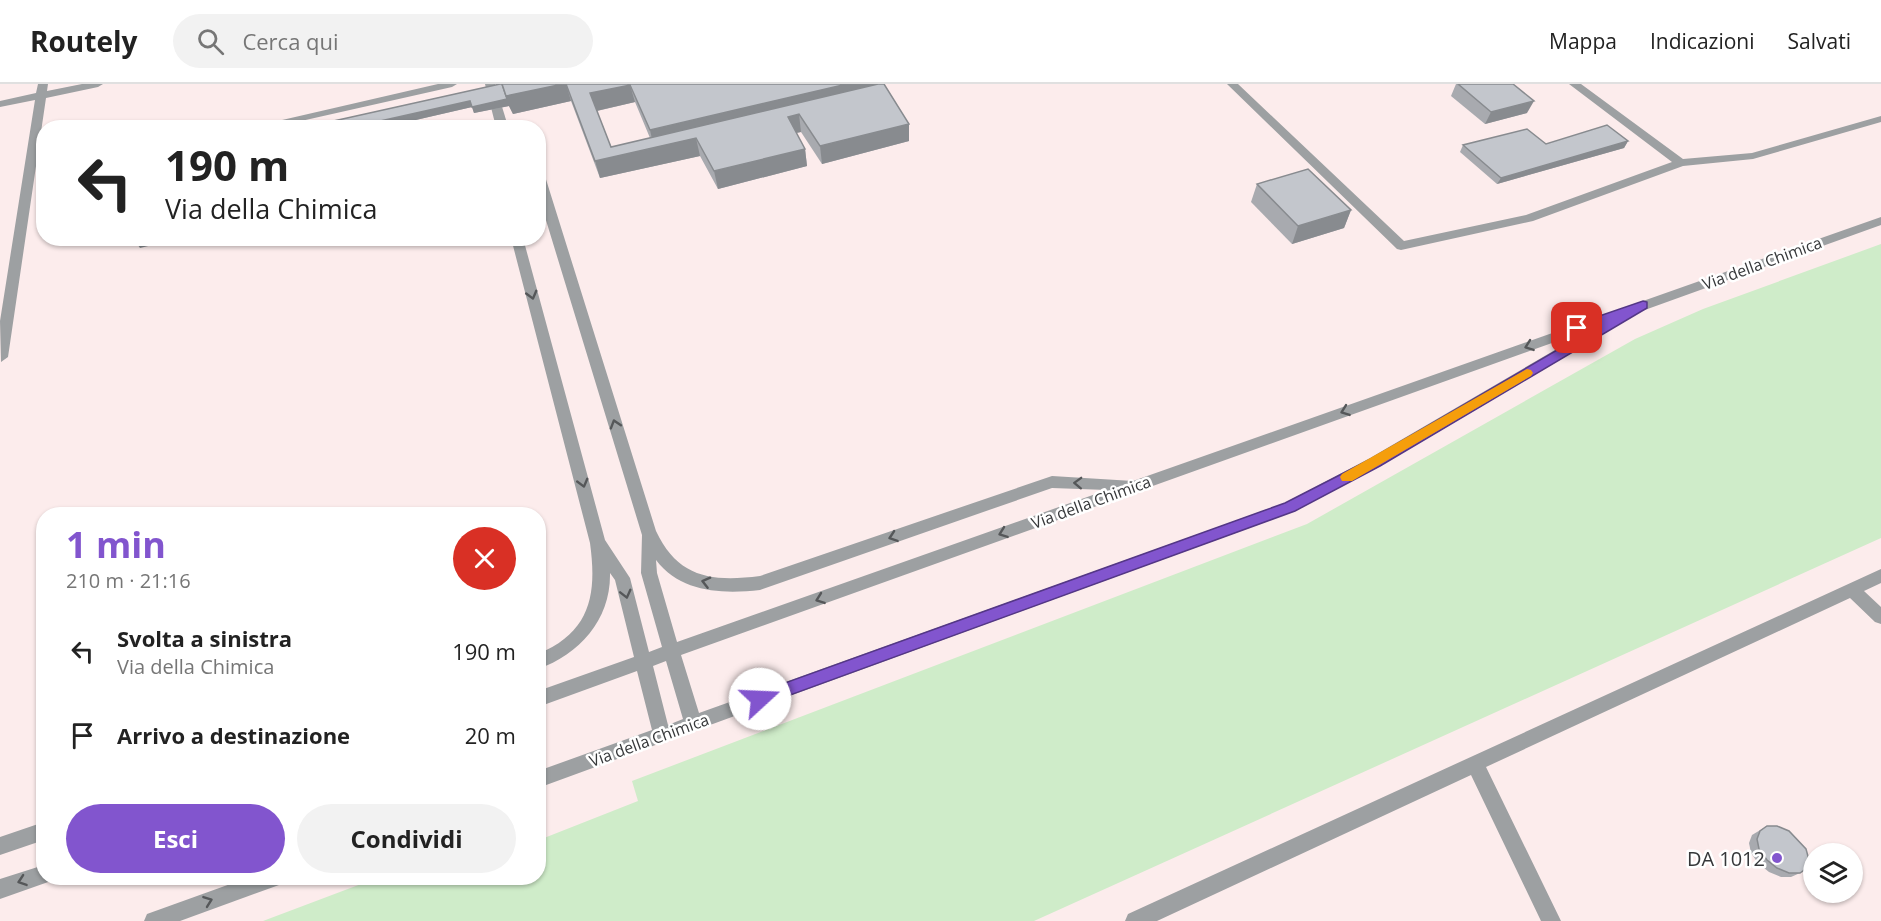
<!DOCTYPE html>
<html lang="it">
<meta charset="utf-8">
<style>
body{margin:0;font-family:"Open Sans",sans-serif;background:#f2f2f2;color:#222;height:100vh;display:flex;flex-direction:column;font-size:22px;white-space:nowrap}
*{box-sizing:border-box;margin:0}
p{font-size:20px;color:#767676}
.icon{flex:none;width:33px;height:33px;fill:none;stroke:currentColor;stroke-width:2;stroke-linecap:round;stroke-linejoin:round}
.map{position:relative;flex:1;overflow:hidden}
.drawer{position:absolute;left:36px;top:423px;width:510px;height:378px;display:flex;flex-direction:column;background:#fff;border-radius:24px;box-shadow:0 2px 4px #0004}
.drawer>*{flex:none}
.guide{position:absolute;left:36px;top:36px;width:510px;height:126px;border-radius:24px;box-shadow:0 2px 4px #0004;background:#fff;color:#222;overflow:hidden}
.controls{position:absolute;left:1803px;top:759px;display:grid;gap:12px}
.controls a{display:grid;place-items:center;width:60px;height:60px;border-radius:50%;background:#fff;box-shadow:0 2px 4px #0004;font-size:30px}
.pin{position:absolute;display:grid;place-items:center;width:51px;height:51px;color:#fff;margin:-26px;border-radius:12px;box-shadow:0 3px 9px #0006}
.me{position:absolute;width:66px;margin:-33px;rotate:70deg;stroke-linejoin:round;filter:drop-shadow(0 0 4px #0008)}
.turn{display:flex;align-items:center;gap:21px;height:126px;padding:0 30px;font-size:27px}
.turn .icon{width:78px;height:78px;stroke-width:2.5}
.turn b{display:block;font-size:42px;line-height:51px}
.round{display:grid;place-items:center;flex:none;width:63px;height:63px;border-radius:32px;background:#f2f2f2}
.headline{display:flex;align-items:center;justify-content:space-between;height:102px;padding:0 30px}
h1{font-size:36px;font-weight:700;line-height:45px;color:#8255ce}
.action{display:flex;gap:12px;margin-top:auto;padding:12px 30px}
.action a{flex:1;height:69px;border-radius:36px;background:#8255ce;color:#fff;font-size:24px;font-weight:700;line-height:69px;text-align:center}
.action a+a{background:#f2f2f2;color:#222}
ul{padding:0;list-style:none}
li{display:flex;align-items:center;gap:18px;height:84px;padding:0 30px}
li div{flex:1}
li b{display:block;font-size:22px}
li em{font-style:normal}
header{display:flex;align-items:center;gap:36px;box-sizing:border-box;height:84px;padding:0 30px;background:#fff;border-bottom:2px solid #e0e0e0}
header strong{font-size:28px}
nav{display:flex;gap:33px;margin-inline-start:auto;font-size:21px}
.search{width:420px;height:54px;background:#f2f2f2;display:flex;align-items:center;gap:15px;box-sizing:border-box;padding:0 21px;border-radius:33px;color:#767676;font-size:22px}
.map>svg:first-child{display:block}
.industrial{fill:#fcecec;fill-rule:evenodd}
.green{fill:#cfecc9}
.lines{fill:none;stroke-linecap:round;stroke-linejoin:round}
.minor{fill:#9da0a2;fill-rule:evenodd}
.wall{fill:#a8aaaf;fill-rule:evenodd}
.shaded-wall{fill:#888b8f}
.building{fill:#c3c6cc;stroke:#888b8f;stroke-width:1.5}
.oneway{stroke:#555759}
.route{fill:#8255ce;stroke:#543786;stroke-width:1.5}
.slow{fill:#f59e0b}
.poi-dot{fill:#8255ce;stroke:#fff;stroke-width:2}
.labels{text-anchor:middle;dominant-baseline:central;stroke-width:5;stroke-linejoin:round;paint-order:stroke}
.street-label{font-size:16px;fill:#36383a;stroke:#fff}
.near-poi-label{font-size:20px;fill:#36383a;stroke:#fff;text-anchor:end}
</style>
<header>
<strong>Routely</strong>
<div class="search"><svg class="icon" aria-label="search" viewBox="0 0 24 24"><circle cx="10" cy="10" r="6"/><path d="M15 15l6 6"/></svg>Cerca qui</div>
<nav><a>Mappa</a><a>Indicazioni</a><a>Salvati</a></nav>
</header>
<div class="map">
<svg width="1881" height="837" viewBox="0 0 1881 837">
<rect width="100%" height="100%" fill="#f8fafe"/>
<path class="industrial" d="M0,0h1881v837h-1881zM44,44h494v110h-494zM44,430h494v364h-494zM1814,770h38v38h-38z"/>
<path class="green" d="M1881,160v294l-847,383h-771l114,-43h161l1,-38 99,-39 -6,-20 675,-257 328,-185 68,-30z"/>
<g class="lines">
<g class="minor">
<path d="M38,0h10l-1,7 35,-7h21l-5,3 -52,11 -38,259 -7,5 -1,-41 35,-221 -35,7v-6l36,-8z"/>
<path d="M438,0h19l-5,3 -182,41h-22z"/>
<path d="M485,0h10l12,39 -2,2 -4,1 -6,-3z"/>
<path d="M1227,0h11l166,157 122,-26 146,-53 -103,-78h12l102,75 69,-6 129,-37v6l-128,37 -70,7 -150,55 -132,29 -4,-1z"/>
<path d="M538,86l6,3 112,358c22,47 56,51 104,45l292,-100 81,5 748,-264v8l-264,95 2,3 -2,3 -237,140 -85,45 -757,277v-17l114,-41 -15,-59 -99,36v-16l96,-34 -19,-77 -5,-7c1,46 -30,81 -72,96v-15c53,-22 59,-60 52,-111l-79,-305h12l82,302 25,38 19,74 13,-5 -21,-74 1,-38 -104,-341zM1591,245l-221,129 -85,45 -586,210 -18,-58zM1052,404l55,2 -430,152 -20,-69 -1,-13c25,33 67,34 104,30zM666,577l17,58 -15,6 -15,-59z"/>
<path d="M1881,485v14l-17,8 17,16v17l-6,-2 -25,-24 -364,169 75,154h-20l-70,-146 -314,146h-32l3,-7z"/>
<path d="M44,738v18l-44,15v-18z"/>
<path d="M44,781v13h8l-1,3 -51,18v-20z"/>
<path d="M247,794h34l-2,7 -99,36h-36l3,-7z"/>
</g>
</g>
<g class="wall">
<path d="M500,0h384l25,40v17l-87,23 -21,-32 -5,1 9,16 2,17 -89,23 -18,-33 -100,22 -29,-77 -58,13 -4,-8 -35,7 -2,-6 -91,21h-79zM635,18l15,36 -39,9 -14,-36z"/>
<path d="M1456,0h57l14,29 -42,11 -34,-28z"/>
<path d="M1628,57l-4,7 -127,36 -37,-32 3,-7 83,-1z"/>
<path d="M1257,100l94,26 -7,18 -52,16 -41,-42z"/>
<path d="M1767,742l33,47 -9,4h-10l-12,-5 -11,-9 -7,-10 -2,-10 3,-8z"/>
</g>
<g class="shaded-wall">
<path d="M563,0h3l5,17 -58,13 -4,-8 -35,7 -2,-6 -91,21h-32l121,-27z"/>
<path d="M847,0h36l-187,54 4,18 -100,22 -5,-17 59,-13 -4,-18z"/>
<path d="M630,1l5,17 -39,9 -6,-18z"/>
<path d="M1534,17l-7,12 -42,11 6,-12z"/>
<path d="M799,30l2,18 -11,2 -2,-17z"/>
<path d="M909,40v17l-87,23 -2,-18z"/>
<path d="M1628,57l-4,7 -127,36 4,-6z"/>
<path d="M805,65l2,17 -89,23 -4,-18z"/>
<path d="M1351,126l-7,18 -52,16 6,-18z"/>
<path d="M133,154h48l-41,10z"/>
</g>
<g class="building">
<path d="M500,0h2l5,15 -35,8 -2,-6 -121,27h-47z"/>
<path d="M502,0h61l-57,12z"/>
<path d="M566,0h281l-197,46 -20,-45 -40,8 21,54 267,-63h6l25,40 -89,22 -21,-32 -11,3 17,32 -91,22 -18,-33 -101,23z"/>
<path d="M1458,0h55l21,17 -43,11z"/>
<path d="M1607,41l21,16 -127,37 -38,-33 64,-16 19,15z"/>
<path d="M1308,85l43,41 -53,16 -41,-42z"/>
<path d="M1767,742h10l12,5 17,18 3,11 -2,8 -7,5h-11l-12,-5 -10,-8 -8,-11 -2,-10 3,-8z"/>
</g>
<defs><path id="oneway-chevron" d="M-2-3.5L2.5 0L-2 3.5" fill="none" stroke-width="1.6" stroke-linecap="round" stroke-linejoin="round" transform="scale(1.5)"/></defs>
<g class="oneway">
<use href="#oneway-chevron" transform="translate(532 211) rotate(75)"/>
<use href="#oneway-chevron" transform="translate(1529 262) rotate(160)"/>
<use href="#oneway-chevron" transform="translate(1345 327) rotate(160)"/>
<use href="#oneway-chevron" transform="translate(615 340) rotate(-107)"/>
<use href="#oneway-chevron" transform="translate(583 399) rotate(75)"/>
<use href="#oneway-chevron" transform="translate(1078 399) rotate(-178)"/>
<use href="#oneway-chevron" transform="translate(1003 449) rotate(160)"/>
<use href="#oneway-chevron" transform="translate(893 453) rotate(161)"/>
<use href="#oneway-chevron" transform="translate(706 498) rotate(-166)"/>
<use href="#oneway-chevron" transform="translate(626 510) rotate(76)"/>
<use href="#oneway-chevron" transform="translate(820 515) rotate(160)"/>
<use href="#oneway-chevron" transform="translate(22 797) rotate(161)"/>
<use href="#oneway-chevron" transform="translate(208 817) rotate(-20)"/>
</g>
<path class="route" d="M1643,217l4,1v6l-267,158 -85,45 -535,195 -6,-2 -2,-5 2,-5 6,-2 525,-189 86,-44 229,-134 -23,8 -4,-1v-7z"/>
<path class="slow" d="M1527,285l4,1 2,3 -2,3 -179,105h-10l-2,-4 2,-3z"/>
<circle class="poi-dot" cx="1777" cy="774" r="6"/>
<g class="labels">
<g class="street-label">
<text transform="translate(1762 179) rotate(-20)">Via della Chimica</text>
<text transform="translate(1091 418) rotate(-20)">Via della Chimica</text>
<text transform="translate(649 656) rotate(-20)">Via della Chimica</text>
</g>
<g class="near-poi-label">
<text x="1765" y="774">DA 1012</text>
</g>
</g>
</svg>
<div class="controls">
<a><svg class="icon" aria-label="layers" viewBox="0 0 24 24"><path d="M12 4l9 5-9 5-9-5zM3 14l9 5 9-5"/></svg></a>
</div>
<div class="pin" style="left:1577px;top:244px;background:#d93025"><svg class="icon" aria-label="arrive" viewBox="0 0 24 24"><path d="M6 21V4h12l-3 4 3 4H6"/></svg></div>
<svg class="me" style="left:760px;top:615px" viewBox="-20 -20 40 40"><circle r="19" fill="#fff"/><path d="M0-13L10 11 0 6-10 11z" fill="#8255ce"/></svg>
<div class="guide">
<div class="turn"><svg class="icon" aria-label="left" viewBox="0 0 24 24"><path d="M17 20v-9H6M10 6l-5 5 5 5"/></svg><div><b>190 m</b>Via della Chimica</div></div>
</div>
<section class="drawer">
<div class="headline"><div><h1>1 min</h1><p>210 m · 21:16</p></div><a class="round" style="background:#d93025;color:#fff"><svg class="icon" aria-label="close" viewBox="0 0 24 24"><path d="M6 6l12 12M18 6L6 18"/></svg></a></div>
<ul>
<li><svg class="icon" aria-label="left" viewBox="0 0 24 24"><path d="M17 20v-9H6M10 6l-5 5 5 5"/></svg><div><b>Svolta a sinistra</b><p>Via della Chimica</p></div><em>190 m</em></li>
<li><svg class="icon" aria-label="arrive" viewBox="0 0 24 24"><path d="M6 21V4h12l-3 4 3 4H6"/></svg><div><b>Arrivo a destinazione</b></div><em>20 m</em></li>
</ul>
<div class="action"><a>Esci</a><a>Condividi</a></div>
</section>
</div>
